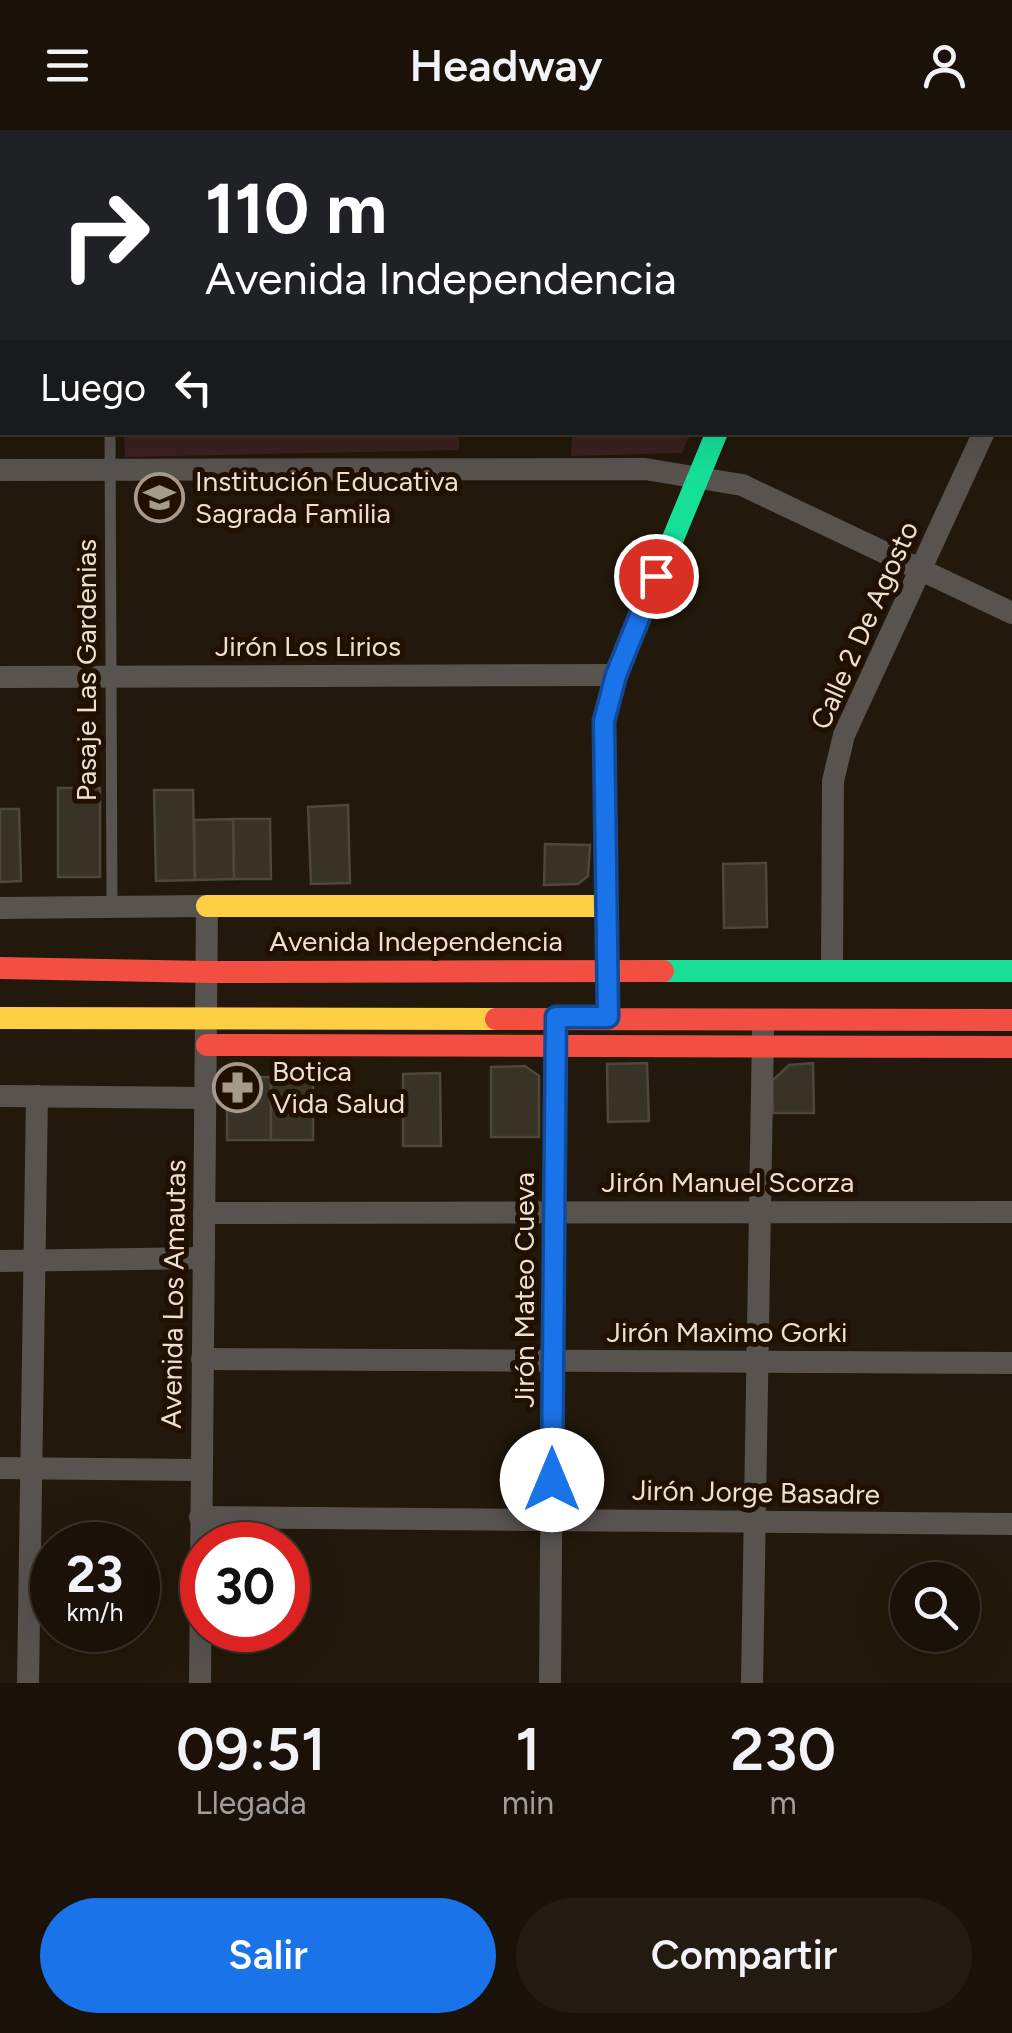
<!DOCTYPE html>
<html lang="es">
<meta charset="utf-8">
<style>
body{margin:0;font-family:Figtree,sans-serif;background:#231b12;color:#f1f3f6;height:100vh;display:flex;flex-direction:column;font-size:38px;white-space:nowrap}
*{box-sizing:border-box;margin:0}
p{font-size:32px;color:#9f9e9c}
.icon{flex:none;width:55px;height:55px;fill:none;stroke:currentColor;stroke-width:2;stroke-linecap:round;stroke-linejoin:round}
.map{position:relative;height:1553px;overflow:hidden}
.details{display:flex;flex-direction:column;background:#1a1208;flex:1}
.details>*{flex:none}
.top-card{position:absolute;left:0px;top:0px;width:1012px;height:305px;box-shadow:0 10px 40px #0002,0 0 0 2px #383229;background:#202124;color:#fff;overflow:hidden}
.tools{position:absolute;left:890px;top:1432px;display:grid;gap:20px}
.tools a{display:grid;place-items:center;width:90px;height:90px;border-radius:50%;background:#1a1208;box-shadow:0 10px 40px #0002,0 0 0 2px #383229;font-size:50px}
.speed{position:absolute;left:30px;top:1392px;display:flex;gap:20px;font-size:50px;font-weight:700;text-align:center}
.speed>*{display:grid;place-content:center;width:130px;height:130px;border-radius:50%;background:#1a1208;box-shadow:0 10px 40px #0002,0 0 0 2px #383229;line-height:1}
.speed small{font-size:25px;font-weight:400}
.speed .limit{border:15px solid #d22;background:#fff;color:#111}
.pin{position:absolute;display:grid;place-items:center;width:85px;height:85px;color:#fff;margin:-42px;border:5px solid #fff;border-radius:50%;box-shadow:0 2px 10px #0007}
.me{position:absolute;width:110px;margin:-55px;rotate:0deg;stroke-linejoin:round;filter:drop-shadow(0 0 8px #0008)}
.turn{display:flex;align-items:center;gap:35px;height:210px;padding:0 40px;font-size:45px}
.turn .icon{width:130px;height:130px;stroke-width:2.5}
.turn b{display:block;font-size:70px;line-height:85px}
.then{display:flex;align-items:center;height:95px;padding:0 40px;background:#0003;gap:20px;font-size:38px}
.eta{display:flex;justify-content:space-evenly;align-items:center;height:170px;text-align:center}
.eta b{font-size:60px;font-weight:600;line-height:70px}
.button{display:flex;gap:20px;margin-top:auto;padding:20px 40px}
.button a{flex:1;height:115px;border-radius:60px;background:#1a73e8;color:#fff;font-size:40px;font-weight:600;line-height:115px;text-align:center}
.button a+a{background:#231b12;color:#f1f3f6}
header{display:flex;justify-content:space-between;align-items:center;height:130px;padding:0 40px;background:#1a1208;font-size:45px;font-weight:600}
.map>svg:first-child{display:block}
.green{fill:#3b2120}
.building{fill:#393226;stroke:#4e473b;stroke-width:2.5}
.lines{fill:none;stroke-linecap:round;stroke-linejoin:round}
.lane{stroke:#58534f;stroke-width:11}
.street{stroke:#58534f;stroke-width:22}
.fast{stroke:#16e098;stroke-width:22}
.slow{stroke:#ffcf43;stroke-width:22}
.jam{stroke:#f24e42;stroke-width:22}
.route-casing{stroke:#114b97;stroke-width:25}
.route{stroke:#1a73e8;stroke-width:18}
.labels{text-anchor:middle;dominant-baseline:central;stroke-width:10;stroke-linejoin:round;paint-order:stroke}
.poi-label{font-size:28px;fill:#ede0d2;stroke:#211000;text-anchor:start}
.street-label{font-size:28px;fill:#ede0d2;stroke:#211000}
</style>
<header><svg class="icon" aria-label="menu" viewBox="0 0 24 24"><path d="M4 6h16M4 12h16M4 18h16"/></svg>Headway<svg class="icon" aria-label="person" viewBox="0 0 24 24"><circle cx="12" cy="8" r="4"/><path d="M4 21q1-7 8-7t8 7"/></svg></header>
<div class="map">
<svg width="1012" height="1553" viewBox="0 0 1012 1553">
<rect width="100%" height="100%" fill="#22180b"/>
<g class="green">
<path d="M124,303h335v17l-334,7z"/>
<path d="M572,303v-1l119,1 -9,20 -111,3z"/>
</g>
<g class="building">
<path d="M676,0h61l5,2h-65z"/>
<path d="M737,0h79l-1,2z"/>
<rect x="58" y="658" width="42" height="89"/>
<path d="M154,660h39l2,90 -39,1z"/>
<path d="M348,675l2,78 -39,1 -3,-77z"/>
<path d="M0,679h19l2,72 -21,1z"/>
<path d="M233,689h37l1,60h-37z"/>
<path d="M233,689l1,60 -39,1 -1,-60z"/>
<path d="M545,714l45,1 -2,31 -10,8 -34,1z"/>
<path d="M766,733l1,64 -43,1 -1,-64z"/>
<path d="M647,933l2,58 -41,1 -1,-58z"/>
<path d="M813,933l1,50h-41l-1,-32 17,-16z"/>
<path d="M525,936l14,10v61h-48v-70z"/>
<path d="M440,943l1,73h-38v-72z"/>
<path d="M245,947h26v63h-44v-49l6,-9z"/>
<rect x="271" y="947" width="42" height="63"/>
</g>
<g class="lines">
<g class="lane">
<path d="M107,0l1,2"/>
<path d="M110,302l2,475"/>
</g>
<g class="street">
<path d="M624,2l1,-2"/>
<path d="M0,122h2"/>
<path d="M1010,198l2,1"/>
<path d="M1010,247l2,-5"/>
<path d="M0,340l645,-1 97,16 270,128"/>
<path d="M0,547l616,-2"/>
<path d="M0,778l207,-2 -7,777"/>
<path d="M832,841l1,-190 11,-46 140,-303"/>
<path d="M0,966l206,2"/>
<path d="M204,1083l808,-1"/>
<path d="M0,1131l204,-3"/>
<path d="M202,1229l810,4"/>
<path d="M0,1338l201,2"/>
<path d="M200,1387l812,7"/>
<path d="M28,1553l9,-587"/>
<path d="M550,1553l5,-653"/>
<path d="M752,1553l11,-651"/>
</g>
<g class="fast">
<path d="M857,2l2,-2"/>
<path d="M629,515l88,-213"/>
<path d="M663,841h349"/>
</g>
<g class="slow">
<path d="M207,776h397"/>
<path d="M0,888l496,1"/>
</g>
<g class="jam">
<path d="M0,838l208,4 455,-1"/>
<path d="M608,887l-4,-296 12,-46 13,-30"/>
<path d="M496,889l516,1"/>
<path d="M207,915l805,2"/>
</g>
</g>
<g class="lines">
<defs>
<path id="route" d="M552,1350l4,-463h52l-4,-296 12,-46 40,-99"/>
</defs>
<use href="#route" class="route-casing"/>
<use href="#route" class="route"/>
</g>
<defs>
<symbol id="school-ring" viewBox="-11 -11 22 22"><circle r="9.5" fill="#211000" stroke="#a69a8c" stroke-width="1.5"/><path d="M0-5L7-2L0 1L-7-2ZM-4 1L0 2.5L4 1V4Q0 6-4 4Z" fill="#a69a8c"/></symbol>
<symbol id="pharmacy-ring" viewBox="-11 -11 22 22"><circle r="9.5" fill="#211000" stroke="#a69a8c" stroke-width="1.5"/><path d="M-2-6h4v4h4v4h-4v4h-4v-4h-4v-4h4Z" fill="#a69a8c"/></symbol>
</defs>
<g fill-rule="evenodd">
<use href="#school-ring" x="132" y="340" width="55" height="55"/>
<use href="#pharmacy-ring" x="210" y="930" width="55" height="55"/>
</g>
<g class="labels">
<g class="poi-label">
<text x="195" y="351">Institución Educativa<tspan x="195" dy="32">Sagrada Familia</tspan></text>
<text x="272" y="941">Botica<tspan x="272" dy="32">Vida Salud</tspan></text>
</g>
<g class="street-label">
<text transform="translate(864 495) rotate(-66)">Calle 2 De Agosto</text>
<text x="308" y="516">Jirón Los Lirios</text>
<text transform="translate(86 540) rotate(-90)">Pasaje Las Gardenias</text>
<text x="416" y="811">Avenida Independencia</text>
<text x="728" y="1052">Jirón Manuel Scorza</text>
<text transform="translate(524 1160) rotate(-90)">Jirón Mateo Cueva</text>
<text transform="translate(173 1164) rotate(-89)">Avenida Los Amautas</text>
<text x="727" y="1202">Jirón Maximo Gorki</text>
<text transform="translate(756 1362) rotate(1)">Jirón Jorge Basadre</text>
</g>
</g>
</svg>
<div class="tools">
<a><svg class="icon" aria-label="search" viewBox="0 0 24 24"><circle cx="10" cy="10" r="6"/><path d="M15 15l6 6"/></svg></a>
</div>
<div class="speed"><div>23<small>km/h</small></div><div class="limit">30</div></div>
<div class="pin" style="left:656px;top:446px;background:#d93025"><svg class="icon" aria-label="arrive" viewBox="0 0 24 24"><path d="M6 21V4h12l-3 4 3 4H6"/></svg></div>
<svg class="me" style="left:552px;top:1350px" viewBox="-20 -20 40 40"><circle r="19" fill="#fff"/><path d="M0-13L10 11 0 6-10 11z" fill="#1a73e8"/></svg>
<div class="top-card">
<div class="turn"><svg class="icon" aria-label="right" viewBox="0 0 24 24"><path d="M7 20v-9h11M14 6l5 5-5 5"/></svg><div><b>110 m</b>Avenida Independencia</div></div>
<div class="then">Luego<svg class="icon" aria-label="left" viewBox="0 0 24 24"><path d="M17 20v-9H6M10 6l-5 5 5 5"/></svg></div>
</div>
</div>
<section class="details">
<div class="eta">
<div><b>09:51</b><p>Llegada</p></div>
<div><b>1</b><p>min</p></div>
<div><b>230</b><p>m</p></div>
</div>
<div class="button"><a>Salir</a><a>Compartir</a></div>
</section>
